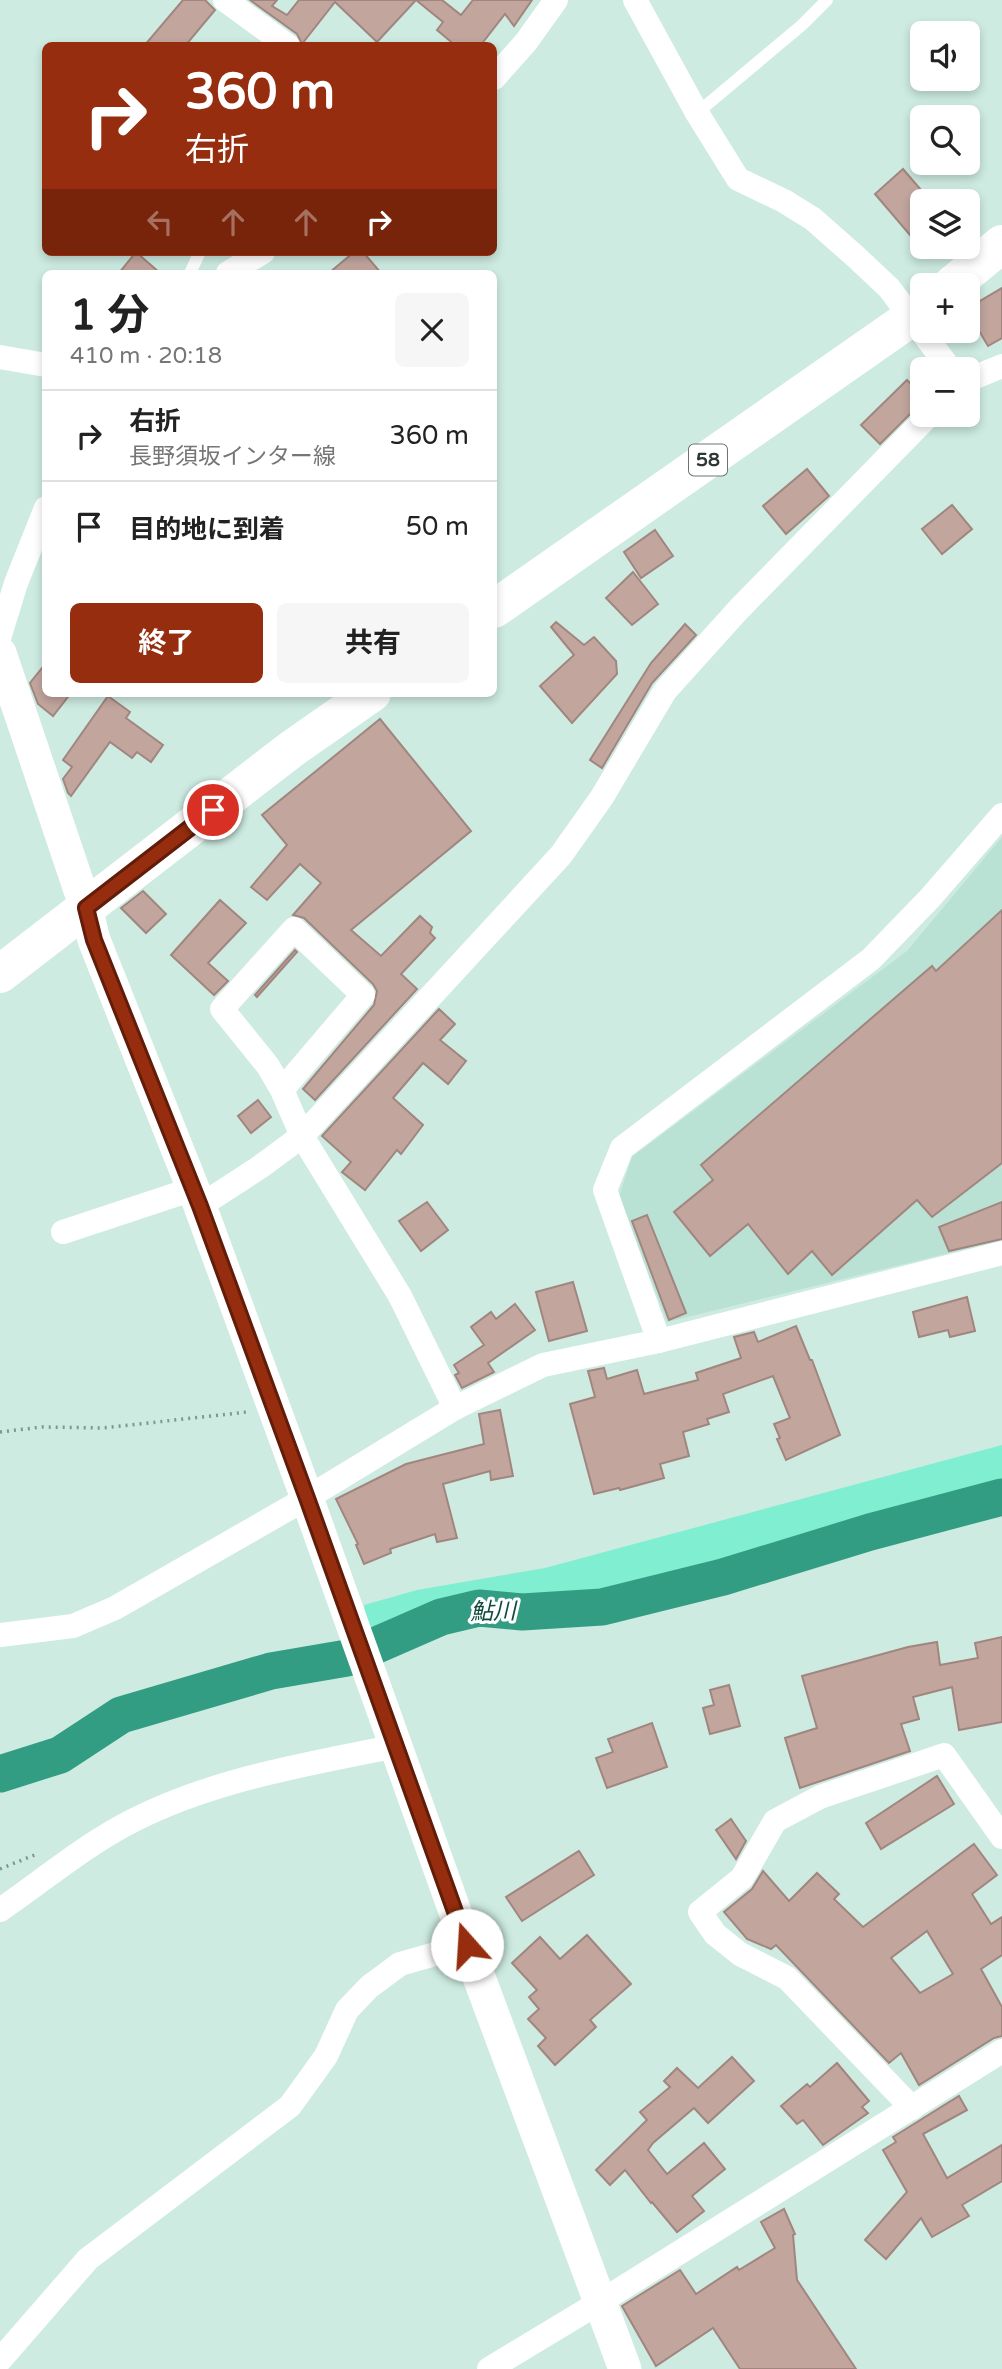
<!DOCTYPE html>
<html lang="ja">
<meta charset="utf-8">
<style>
body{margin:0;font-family:"Varela Round","Noto Sans JP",sans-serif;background:#f6f6f6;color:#222;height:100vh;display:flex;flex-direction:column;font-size:26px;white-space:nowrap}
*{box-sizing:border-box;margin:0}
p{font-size:23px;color:#767676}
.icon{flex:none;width:38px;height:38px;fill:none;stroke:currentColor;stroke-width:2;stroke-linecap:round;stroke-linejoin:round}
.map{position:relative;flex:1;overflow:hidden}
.side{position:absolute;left:42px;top:270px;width:455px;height:427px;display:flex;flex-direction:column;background:#fff;border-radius:10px;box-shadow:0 4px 10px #0003}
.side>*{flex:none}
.top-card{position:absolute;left:42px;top:42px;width:455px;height:214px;border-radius:10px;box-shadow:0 4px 10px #0003;background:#952d0e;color:#fff;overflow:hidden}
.controls{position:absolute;left:910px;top:21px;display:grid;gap:14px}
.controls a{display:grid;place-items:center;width:70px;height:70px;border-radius:10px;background:#fff;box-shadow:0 4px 10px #0003;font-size:35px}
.pin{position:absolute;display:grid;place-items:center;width:60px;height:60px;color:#fff;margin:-30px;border:4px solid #fff;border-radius:50%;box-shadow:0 2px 7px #0007}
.me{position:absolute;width:77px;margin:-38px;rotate:341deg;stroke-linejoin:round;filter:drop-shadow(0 0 5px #0008)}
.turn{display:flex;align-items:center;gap:24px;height:147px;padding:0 28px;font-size:32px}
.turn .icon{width:91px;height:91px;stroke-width:2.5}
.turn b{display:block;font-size:49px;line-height:60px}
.lanes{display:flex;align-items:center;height:66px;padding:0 28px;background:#0003;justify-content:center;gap:35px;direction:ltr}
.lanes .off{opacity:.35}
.round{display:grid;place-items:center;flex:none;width:74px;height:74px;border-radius:10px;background:#f6f6f6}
.headline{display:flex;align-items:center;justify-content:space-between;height:119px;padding:0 28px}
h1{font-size:42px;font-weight:700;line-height:52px}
.primary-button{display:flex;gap:14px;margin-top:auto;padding:14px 28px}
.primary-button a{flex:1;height:80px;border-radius:10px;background:#952d0e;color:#fff;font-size:28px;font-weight:700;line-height:80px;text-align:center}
.primary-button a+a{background:#f6f6f6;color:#222}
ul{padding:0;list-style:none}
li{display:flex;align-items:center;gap:21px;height:91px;padding:0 28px;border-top:2px solid #e0e0e0}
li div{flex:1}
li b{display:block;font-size:26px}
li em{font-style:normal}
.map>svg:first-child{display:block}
.built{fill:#b9e1d4}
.green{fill:#80eed0}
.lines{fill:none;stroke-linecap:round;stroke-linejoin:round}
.river{stroke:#339d84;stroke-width:37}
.building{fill:#c2a69e;stroke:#a1867f;stroke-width:2;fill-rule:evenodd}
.path{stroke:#80968f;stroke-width:3.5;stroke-dasharray:2 5;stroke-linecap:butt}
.lane{stroke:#fff;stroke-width:12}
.street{stroke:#fff;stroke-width:24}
.secondary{stroke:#fff;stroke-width:33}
.primary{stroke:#fff;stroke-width:38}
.route-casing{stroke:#611d09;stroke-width:18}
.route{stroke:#952d0e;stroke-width:12}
.labels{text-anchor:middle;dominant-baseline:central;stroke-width:6;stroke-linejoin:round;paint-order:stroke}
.shield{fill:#fff;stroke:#6c7472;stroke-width:2}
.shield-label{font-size:19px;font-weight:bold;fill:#2d3935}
.water-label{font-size:23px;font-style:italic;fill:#104b3e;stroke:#fff}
</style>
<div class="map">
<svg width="1002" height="2369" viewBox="0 0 1002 2369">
<rect width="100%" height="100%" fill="#cdebe1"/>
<path class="built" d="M1002,837v403l-335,82 -48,-126 13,-39 275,-206z"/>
<path class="green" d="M1002,1445v39l-409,115 -88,5 -41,-6 -94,41 -6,-34 53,-15 128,-22z"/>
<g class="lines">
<path class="river" d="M0,1774l60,-19 61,-40 150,-44 76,-13 94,-41 38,-9 43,4 80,-5 121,-30 147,-45 132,-35"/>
</g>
<g class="building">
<path d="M183,0h22l10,10 -30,36h-41z"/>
<path d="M250,0h27l-5,6 15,9 12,-15h143l19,15 12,-15h59l-18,26 -9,-12 -25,32h-24l-19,-16 6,-8 -27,-22 -39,42 -42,-40 -33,42 -5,-10z"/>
<path d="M903,169l19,22v58l-47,-55z"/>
<path d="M136,252l24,21h-41z"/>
<path d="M354,252h9l18,21h-52z"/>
<path d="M1002,288v50l-14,8 -20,-34v-4z"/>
<path d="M907,380l15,15v7l-42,42 -19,-19z"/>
<path d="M807,469l22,27 -43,38 -23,-28z"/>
<path d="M952,505l20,24 -30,25 -20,-25z"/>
<path d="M655,530l18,26 -32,22 -17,-26z"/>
<path d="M633,572l25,32 -26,21 -26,-27z"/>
<path d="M556,622l28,23 10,-8 22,24 1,13 -45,49 -32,-37 34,-31 -23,-28z"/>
<path d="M685,624l11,11 -44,48 -50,85 -12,-8 61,-97z"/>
<path d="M46,663v30h25l-18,23 -15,-12 -8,-21z"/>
<path d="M108,696l22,16 -4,6 37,27 -12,17 -14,-10 -5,6 -22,-16 -39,54 -3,-3 -5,-14 9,-12 -9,-7z"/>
<path d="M380,719l91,112 -120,99 30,26 39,-40 12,11 -2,6 5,5 -34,36 16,15 -102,111 -12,-11 71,-84 3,-14 -4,-7 -69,-66 -11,-3 28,-32 -21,-19 -33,36 -16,-13 36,-42 -25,-30z"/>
<path d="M143,891l23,23 -20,19 -25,-25z"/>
<path d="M220,900l26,23 -38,40 20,18 -14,14 -43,-40z"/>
<path d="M1002,910v253l-70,54 -15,-17 -85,75 -20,-24 -24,23 -40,-50 -38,32 -36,-44 39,-32 -12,-15 231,-199 4,5z"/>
<path d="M295,950l2,2 -40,45 -2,-2z"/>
<path d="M439,1009l16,15 -15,16 26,21 -18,23 -25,-21 -30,35 30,27 -22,29 -4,-4 -32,40 -23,-18 9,-10 -29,-26z"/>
<path d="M258,1100l13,17 -20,16 -13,-17z"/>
<path d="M427,1202l21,28 -27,21 -22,-30z"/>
<path d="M1002,1202v37l-53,12 -10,-24z"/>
<path d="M647,1215l39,98 -17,7 -37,-99z"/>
<path d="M573,1282l14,49 -38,10 -13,-49z"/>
<path d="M967,1297l8,34 -25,6 -2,-7 -29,7 -6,-25z"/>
<path d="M515,1304l20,26 -47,33 6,9 -32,16 -7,-13 4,-2 -5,-8 30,-20 -13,-18 20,-15 5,7z"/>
<path d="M796,1326l14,34h2l28,75 -54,25 -9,-21 3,-1 -6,-14 16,-6 -17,-42 -50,18 6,18 -22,7 2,5 -26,8 6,24 -29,8 4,14 -44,12 -1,-2 -25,6 -24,-90 25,-7 -7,-26 16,-3 3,11 30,-9 7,24 54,-14 -2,-7 45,-15 -7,-21 20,-5 4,10z"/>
<path d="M500,1410l13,66 -22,4 -1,-9 -47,13 14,54 -20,4 -2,-8 -45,15 1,4 -27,11 -8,-19 2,-1 -22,-45 70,-35 78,-20 -5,-30z"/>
<path d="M1002,1637v85l-43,8 -7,-43 -39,10 6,22 -18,5 9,27 -110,37 -15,-50 32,-10 -15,-52 106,-29 29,-5 3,23 38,-7 -3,-15z"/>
<path d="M729,1685l11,41 -30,8 -7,-26 11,-3 -4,-15z"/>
<path d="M652,1723l15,44 -60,21 -11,-30 17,-6 -5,-13z"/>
<path d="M937,1776l17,28 -73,45 -15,-26z"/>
<path d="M731,1819l15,22 -10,18 -20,-29z"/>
<path d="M974,1844l23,31 -25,19 19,30 11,-7v38l-21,14 21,38v29l-8,2 -75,47 -18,-32 -12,10 -113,-118 -5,4 -24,-10 -23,-27 28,-23 11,-18 26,30 28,-28 22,21 -5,5 29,28zM927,1931l26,43 -33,19 -29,-35z"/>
<path d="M579,1851l15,24 -72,46 -16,-24z"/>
<path d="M587,1935l44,49 -41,36 6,7 -41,38 -17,-19 8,-8 -18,-19 11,-10 -10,-12 8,-7 -25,-27 28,-26 20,22z"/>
<path d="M732,2057l22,24 -46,42 -14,-15 -41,35 -5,7 19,24 37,-31 21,26 -33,27 12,15 -27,21 -25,-30 -1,1 -26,-33 -15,15 -14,-15 51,-50 -7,-8 30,-25 -6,-6 13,-13 21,20z"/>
<path d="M837,2063l32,38 -7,6 6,6 -45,32 -20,-25 -6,4 -16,-18 26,-22 3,3z"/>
<path d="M959,2096l8,14 -44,24 24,44 55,-33v36l-40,24 7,11 -37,21 -11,-19 -35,41 -21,-19 42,-48 -24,-42 13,-8 -3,-5z"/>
<path d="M784,2209l11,25 -2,1 4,45 59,89h-116l-27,-41 -57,38 -34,-60 58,-36 16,24 41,-27 2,3 36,-22 -14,-26z"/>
</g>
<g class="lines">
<g class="path">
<path d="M0,1432l42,-5 61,1 144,-16"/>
<path d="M0,1869l37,-15"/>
</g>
<g class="lane">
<path d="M697,113l105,-88 25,-25"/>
<path d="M190,273l10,-21"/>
</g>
<g class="street">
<path d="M225,0l63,46"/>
<path d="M635,0l62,113 41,66 46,22 29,18 43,38 33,31 61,81"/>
<path d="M494,78l32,-36 30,-42"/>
<path d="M228,273l35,-21"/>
<path d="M0,357l46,8"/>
<path d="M968,380l34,-14"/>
<path d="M0,635l16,-52 30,-75"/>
<path d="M282,1090l81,-95 -69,-66 -72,80 46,57 14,24 20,46 98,160 55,112"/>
<path d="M200,1206l60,-39 42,-31 259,-281 41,-58 63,-106 74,-82 190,-194"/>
<path d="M63,1232l130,-43"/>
<path d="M659,1341l-54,-151 17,-42 249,-189 59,-61 72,-83"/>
<path d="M0,1635l73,-9 42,-18 192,-110 148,-90 88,-43 116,-24 343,-88"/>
<path d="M0,1910c44,-30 86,-66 134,-90 81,-41 174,-56 263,-74"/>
<path d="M912,2108l-125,-130 -47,-24 -25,-20 -15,-22 42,-34 33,-57 45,-24 124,-42 58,82"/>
<path d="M0,2360l88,-101 202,-153 36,-50 21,-46 22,-23 31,-23 67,-19"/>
<path d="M489,2369l111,-67 402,-251"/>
</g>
<path class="secondary" d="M0,653l86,255 8,32 106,266 107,292 160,447 158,424"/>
<g class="primary">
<path d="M952,285l50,-41"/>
<path d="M494,609l428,-299"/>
<path d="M0,974l293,-226 79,-55"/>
</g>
</g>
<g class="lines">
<defs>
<path id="route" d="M213,810l-127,98 8,32 106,266 107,292 160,447"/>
</defs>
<use href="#route" class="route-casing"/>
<use href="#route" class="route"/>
</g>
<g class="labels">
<rect class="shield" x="689" y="444.5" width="38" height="31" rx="5"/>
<g class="shield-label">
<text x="708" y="460">58</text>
</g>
<g class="water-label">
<text transform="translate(493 1612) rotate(-1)">鮎川</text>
</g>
</g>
</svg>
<div class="controls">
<a><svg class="icon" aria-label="sound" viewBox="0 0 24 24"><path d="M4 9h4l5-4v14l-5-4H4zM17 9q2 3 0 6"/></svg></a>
<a><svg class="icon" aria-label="search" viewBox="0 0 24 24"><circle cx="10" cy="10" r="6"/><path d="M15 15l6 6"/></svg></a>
<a><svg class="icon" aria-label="layers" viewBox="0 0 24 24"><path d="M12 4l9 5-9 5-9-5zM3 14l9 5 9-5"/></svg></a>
<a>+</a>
<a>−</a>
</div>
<div class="pin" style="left:213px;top:810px;background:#d93025"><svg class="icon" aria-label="arrive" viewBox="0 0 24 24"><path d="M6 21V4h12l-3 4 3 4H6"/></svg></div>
<svg class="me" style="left:467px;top:1945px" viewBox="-20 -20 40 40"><circle r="19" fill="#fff"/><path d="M0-13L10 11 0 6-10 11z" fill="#952d0e"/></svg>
<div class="top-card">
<div class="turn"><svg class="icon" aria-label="right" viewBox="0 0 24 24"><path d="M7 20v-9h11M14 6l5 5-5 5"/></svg><div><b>360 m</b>右折</div></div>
<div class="lanes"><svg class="icon off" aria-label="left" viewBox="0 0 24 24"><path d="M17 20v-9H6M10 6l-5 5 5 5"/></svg><svg class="icon off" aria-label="ahead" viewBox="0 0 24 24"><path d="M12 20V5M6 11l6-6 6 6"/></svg><svg class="icon off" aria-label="ahead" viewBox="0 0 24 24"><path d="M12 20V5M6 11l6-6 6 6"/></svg><svg class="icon" aria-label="right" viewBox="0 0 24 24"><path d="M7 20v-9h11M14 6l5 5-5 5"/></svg></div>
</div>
<section class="side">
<div class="headline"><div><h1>1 分</h1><p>410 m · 20:18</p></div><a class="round"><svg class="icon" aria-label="close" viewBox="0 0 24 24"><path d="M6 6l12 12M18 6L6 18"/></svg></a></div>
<ul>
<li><svg class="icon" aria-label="right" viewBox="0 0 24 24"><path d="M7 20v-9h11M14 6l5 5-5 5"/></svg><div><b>右折</b><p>長野須坂インター線</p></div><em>360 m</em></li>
<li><svg class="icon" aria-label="arrive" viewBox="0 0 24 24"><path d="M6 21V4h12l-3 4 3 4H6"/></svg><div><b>目的地に到着</b></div><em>50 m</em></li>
</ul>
<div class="primary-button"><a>終了</a><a>共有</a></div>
</section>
</div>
